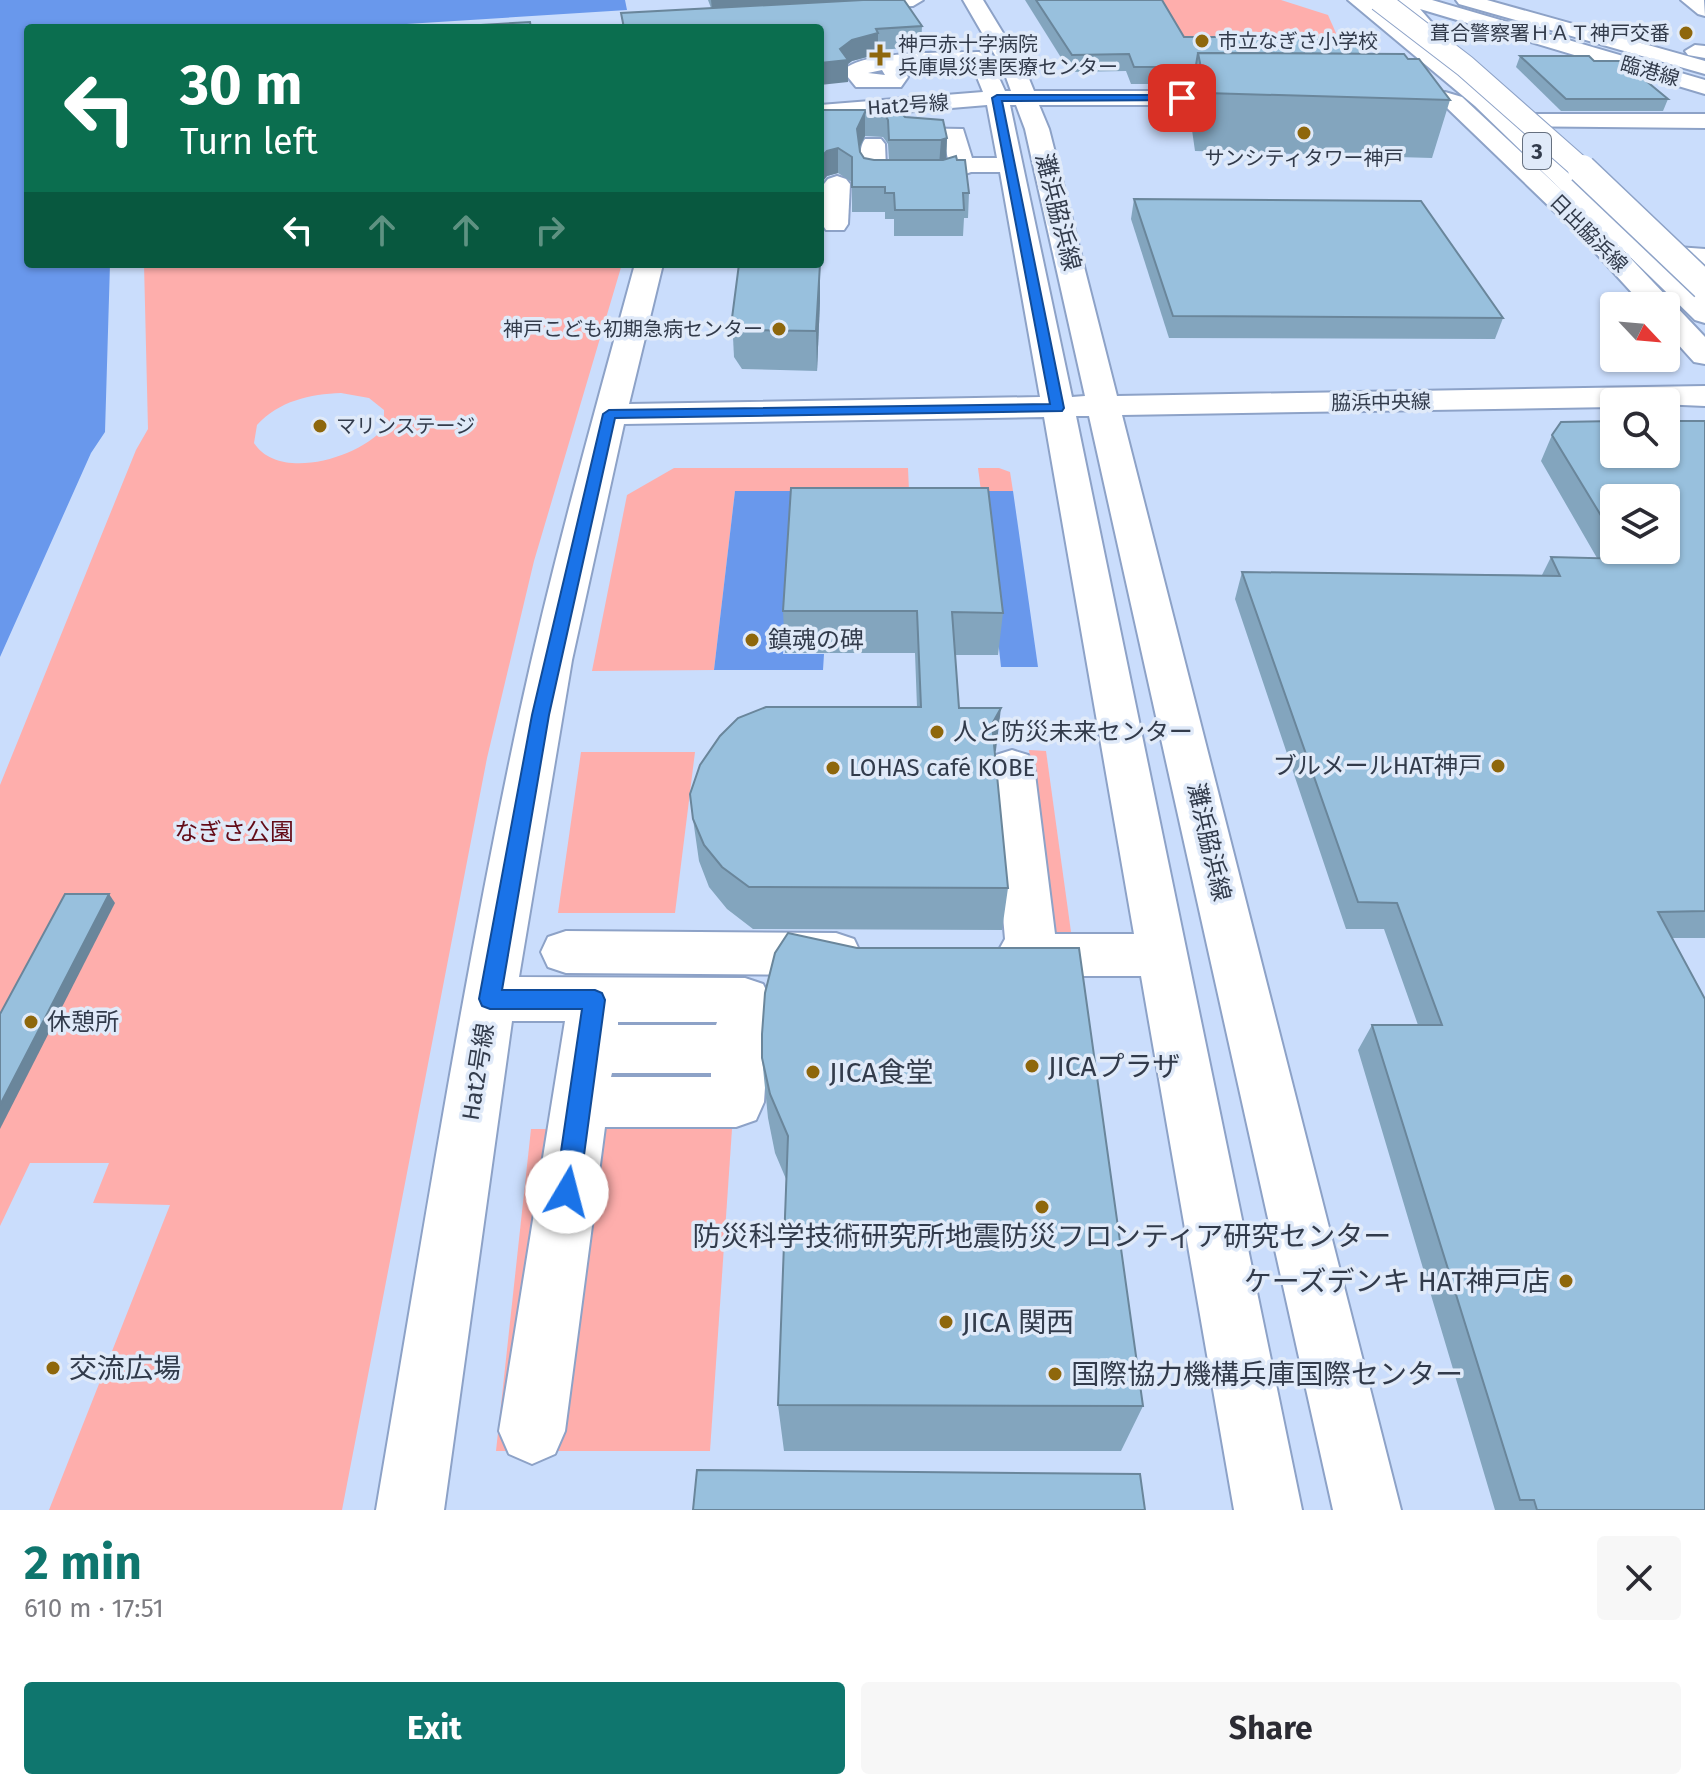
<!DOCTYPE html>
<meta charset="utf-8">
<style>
body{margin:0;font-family:"Fira Sans","Noto Sans JP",sans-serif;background:#f7f7f7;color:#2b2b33;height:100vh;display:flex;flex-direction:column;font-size:30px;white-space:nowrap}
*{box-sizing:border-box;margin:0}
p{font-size:26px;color:#7c7c81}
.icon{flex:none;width:44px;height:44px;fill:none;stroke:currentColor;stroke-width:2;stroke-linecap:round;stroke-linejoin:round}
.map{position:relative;height:1510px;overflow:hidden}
.panel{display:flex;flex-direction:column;background:#fff;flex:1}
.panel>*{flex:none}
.top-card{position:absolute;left:24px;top:24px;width:800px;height:244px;border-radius:8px;box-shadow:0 2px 6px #0004;background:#0b6e4f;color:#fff;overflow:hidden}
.needle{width:52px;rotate:116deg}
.buttons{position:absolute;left:1600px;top:292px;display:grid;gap:16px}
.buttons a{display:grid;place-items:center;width:80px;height:80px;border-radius:8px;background:#fff;box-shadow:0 2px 6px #0004;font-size:40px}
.pin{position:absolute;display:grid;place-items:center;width:68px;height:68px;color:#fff;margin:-34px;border-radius:16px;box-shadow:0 4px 12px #0006}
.me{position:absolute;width:88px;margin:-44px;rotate:8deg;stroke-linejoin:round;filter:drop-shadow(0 0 6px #0008)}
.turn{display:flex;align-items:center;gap:28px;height:168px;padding:0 24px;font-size:36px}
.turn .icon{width:104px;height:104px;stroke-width:2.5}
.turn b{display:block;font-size:56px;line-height:68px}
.lanes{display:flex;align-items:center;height:76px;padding:0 24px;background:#0003;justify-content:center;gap:40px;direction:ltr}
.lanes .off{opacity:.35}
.round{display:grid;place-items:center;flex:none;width:84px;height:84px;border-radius:8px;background:#f7f7f7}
.head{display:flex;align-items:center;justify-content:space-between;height:136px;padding:0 24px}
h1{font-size:48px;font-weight:700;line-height:60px;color:#0f766e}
.button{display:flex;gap:16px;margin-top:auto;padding:16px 24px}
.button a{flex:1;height:92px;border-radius:8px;background:#0f766e;color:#fff;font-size:32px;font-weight:700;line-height:92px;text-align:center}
.button a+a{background:#f7f7f7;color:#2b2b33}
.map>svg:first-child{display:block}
.green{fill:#feaeac;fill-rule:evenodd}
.water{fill:#6998ec}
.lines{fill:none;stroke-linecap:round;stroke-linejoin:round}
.minor-casing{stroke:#8da2c7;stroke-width:4}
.major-casing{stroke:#8da2c7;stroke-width:4}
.highway-casing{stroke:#8da2c7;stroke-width:4}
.minor{fill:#fff;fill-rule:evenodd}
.major{fill:#fff;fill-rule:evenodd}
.highway{fill:#fff;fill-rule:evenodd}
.highway-bridge-far1-casing{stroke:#8da2c7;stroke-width:24;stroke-linecap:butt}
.highway-bridge-casing{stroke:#8da2c7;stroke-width:31;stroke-linecap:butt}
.highway-bridge-far1{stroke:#fff;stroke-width:22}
.highway-bridge{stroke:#fff;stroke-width:28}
.wall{fill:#83a5be;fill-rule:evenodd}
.shaded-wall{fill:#6a869b}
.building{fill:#98c0dd;stroke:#6a869b;stroke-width:2}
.route{fill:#1a73e8;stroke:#114b97;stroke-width:2}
.poi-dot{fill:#8e670c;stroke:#e0eaf9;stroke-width:3}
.labels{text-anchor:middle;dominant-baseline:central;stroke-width:7;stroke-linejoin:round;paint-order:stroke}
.far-poi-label{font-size:20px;fill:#323b4b;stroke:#e0eaf9;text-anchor:start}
.far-street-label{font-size:20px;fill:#323b4b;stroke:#e0eaf9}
.shield{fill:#e0eaf9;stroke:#66707f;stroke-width:2}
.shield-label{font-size:22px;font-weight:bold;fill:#323b4b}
.street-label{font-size:24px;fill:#323b4b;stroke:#e0eaf9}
.poi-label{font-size:24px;fill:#323b4b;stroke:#e0eaf9;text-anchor:start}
.park-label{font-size:24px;fill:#630b17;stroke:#e0eaf9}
.near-poi-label{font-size:28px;fill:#323b4b;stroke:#e0eaf9;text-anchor:start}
</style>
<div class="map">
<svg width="1705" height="1510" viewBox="0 0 1705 1510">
<rect width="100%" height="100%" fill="#caddfc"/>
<g class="green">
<path d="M1161,0h120l47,15 15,34 -156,2z"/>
<path d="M144,264h478l-88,297 -47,197 -145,752h-293l121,-305 -77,-2 16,-40h-79l-30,63v-441l136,-335 12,-21zM341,393l28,5 15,12v18c-25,30 -105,54 -130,15l3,-18c22,-24 53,-31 84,-32z"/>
<path d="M674,468h234l1,23h-174l-21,179 -122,1 35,-176z"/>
<path d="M978,468h21l11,4 3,19h-32z"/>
<path d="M1029,750l17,1 25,181h-20z"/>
<path d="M581,752h114l-20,161h-117z"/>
<path d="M531,1129h201l-22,322h-214z"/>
</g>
<g class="water">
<path d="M0,0h625l2,10 -284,18h-315v236h82l-5,168 -14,21 -91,204z"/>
<path d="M735,491h278l25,176h-37l-15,-138h-195l-8,125h41l-1,16h-109z"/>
</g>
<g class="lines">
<defs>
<g id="minor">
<path d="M838,0h85l-10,6 -67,3 -7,-2z"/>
<path d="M963,0h20l42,69 9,22h215l11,7 -11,7h-210l10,24 68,267 588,-10v20l-91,-4v5l-492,8 279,1095h-68l-244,-1094h-13l226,1094h-68l-93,-534h-120l-18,-6 -7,-15 9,-16 -15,-173 6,-11 16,-5 16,5 6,11 21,168h79l-90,-517 -420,7 -52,236 -53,317 226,1 18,6 8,16 -7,102 -8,18 -20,7h-131l-40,304 -10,23 -23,10 -23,-10 -10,-23 66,-410h-53l-68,489h-68c45,-265 87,-531 143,-794 33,-153 75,-302 116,-452h28l-34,140 411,-7 -40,-225h-29l-29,10h-68l-9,-2c-6,-9 -7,-32 0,-41h16l4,5 1,24h54l9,-4 -5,-23 -39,-3 -4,-5 4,-5 58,1 9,29h25l-10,-53 -167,14v-14l163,-13 -11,-27 -70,4 6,8 -7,10h-45l-13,-16c17,-21 108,-18 136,-19l11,6 15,33h6l-8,-22zM882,70l3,5 -17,-2zM1010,105h6l9,24 60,267 -13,1zM618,1022h99l-1,3h-98zM612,1073h99v4h-100z"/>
<path d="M1392,0h40l273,80v14l-285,-85 40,46 -3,4h-14z"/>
<path d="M1695,45l10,1v12l-17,-3 -3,-4z"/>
<path d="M1390,90l55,2 17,5 139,130 104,110v27l-11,-2 -28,-31v-25h-22l-61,-67 -137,-132 -64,-5 -3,-5 3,-5z"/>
<path d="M1515,114h190v14l-198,-2 -4,-5 4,-5z"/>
<path d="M837,176l9,3 4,5 -2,40 -4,6h-18l-4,-6 2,-40 4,-5z"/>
<path d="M1641,229l36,18 28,2v16c-27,0 -61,-4 -77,-28l3,-6z"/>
<path d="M566,931l270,2 18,6 7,15 -7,15 -18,6 -270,-2 -18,-6 -7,-15 7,-15z"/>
</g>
<path id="major" d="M1456,0h31l218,61v13l-246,-70z"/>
<g id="highway">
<path d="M1348,0h22l121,96 214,202v25l-10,-3 -220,-214z"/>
<path d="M1681,0h23l1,16 -7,-2z"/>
</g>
</defs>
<use href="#minor" class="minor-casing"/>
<use href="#major" class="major-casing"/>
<use href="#highway" class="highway-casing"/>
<use href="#minor" class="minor"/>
<use href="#major" class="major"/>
<use href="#highway" class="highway"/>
<defs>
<path id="highway-bridge-far1" d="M1379,0l86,66 119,105"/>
<path id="highway-bridge" d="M1582,169l123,117"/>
</defs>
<use href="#highway-bridge-far1" class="highway-bridge-far1-casing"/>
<use href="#highway-bridge" class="highway-bridge-casing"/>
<use href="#highway-bridge-far1" class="highway-bridge-far1"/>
<use href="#highway-bridge" class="highway-bridge"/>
</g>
<g class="wall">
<path d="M708,0h196l18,26 -1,21 -43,3v4l-26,7 -4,3v18l-28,-54h-197l-2,-15 90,-5z"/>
<path d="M1025,0h137l22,37 180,17 44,5 42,41 -18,58 -237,-7 -6,-42 3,-21h-7v-4h-54l-5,-13 -56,1z"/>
<path d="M1520,56l74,5 74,38 -5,12h-102l-45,-44z"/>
<path d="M820,110h79l6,7 42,21 -1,21 11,1 12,33 -1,25h-4l-1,18h-69v-17h-9v-7h-33v-30l-14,-9 -11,3 -5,6 -2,24zM865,136l18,1 5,7 1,16h-15l-10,-2 -4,-6v-4z"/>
<path d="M1134,199l369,119 -8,21 -326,-1 -38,-119z"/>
<path d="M820,264v37l-3,70 -75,-2 -8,-12 -2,-39z"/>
<path d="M1705,421v517h-33l33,572h-210l-137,-460 14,-25h46l-34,-96h-38l-111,-330 7,-27 300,3 9,-18 46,1 -56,-97 11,-26zM1614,498l52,52h-52z"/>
<path d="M791,488l212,125 -5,42h-43l4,53 37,42 -2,3 14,135 -6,42 -249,-1 -26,-20 -18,-22 -10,-26 -6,-42 224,-112 -2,-54h-130l-2,-42z"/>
<path d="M762,1058l381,348 -22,45h-337l-6,-46 8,-226 -11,-26 -7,-35z"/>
</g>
<g class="shaded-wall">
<path d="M711,0h157l-156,10z"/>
<path d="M878,33v21l-26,7 -4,3v18l-28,3v-22l32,-23z"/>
<path d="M865,112v24l-8,17v-24z"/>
<path d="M947,138l-1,24 -7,3 2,-25z"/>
<path d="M838,148v25l-11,3 -5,6 -2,24 1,-49 6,-6z"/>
<path d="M820,264v37l-3,70 -1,-40z"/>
<path d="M1001,708l-5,42 -9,16 5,-42z"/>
<path d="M109,894l6,9 -115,226v-24z"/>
</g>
<g class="building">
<path d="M863,0h41l18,26 -46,3 2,4 -26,7 -12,9 8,11 -28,3v-35h-196l-3,-15z"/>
<path d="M1036,0h126l22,37h167l13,17 -166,-1 -3,18h-7v-4h-54l-5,-13 -57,1z"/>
<path d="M530,22l1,6h-100z"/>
<path d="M1198,53l206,1 4,5h11l31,41 -244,-7z"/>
<path d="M1520,56h69l5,5h28l46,38h-102z"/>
<path d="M820,110h79l6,7 38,3 4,18 -6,2h-52l-1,-20 -4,-7 -19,-1 -8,17 3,23 4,6 10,2h69l13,-4 1,4h8l4,33h-6l1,17h-69l-1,-17h-9v-6h-33v-30l-14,-9 -11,3 -6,6 -1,17z"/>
<path d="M1134,199l287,2 82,117 -330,-2z"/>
<path d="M739,264h81l-4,67 -76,-1 -8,-12z"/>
<path d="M1614,421v33h52v-33h39v490l-47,1 47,87v511h-168l-3,-10h-14l-148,-475h70l-45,-122 -39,-1 -116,-330 318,4 -9,-19 76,2 -5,-9h44v-52h-52v39l-62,-102 9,-13z"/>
<path d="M791,488h197l15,125 -51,-1 7,96h42l-9,16 16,164 -259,-1 -27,-20 -18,-22 -11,-26 -3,-25 10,-29 20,-29 18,-18 28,-11h155l-4,-96h-134z"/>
<path d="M65,894h44l-109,211v-91z"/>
<path d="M788,933l69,15h222l64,458 -365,-1 10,-269 -18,-42 -8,-36v-24l3,-41 10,-40z"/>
<path d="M697,1470l443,4 5,36h-452z"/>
</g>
<path class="route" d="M1182,95l3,5 -183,1 62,307 -2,3 -447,7 -66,297 -47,275h93l7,3 3,7 -26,192 -3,8 -9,3 -9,-3 -3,-8 27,-183h-92l-8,-3 -3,-7 53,-284 71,-301 6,-4 441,-6 -58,-306 5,-3z"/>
<g class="poi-dot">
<circle cx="1686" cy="33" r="8"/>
<circle cx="1202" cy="41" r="8"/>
<path d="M876 43h8v8h8v8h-8v8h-8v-8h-8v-8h8z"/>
<circle cx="1304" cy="133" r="8"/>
<circle cx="779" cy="329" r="8"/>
<circle cx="320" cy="426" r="8"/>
<circle cx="752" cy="640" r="8"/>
<circle cx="937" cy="732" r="8"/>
<circle cx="1498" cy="766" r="8"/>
<circle cx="833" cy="768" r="8"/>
<circle cx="31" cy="1022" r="8"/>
<circle cx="1032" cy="1066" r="8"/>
<circle cx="813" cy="1072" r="8"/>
<circle cx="1042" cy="1207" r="8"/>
<circle cx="1566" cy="1281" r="8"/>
<circle cx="946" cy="1322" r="8"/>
<circle cx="53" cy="1368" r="8"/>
<circle cx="1055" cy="1374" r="8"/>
</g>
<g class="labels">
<g class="far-poi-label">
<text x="1670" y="33" text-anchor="end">葺合警察署ＨＡＴ神戸交番</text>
<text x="1218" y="41">市立なぎさ小学校</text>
<text x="898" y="44">神戸赤十字病院<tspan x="898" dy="23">兵庫県災害医療センター</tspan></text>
<text x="1304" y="158" text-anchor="middle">サンシティタワー神戸</text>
<text x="763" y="329" text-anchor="end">神戸こども初期急病センター</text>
<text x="336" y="426">マリンステージ</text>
</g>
<g class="far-street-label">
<text transform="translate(1650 71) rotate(16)">臨港線</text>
<text transform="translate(908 105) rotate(-4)">Hat2号線</text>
<text transform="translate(1589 233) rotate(45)">日出脇浜線</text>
<text transform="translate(1381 402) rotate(-1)">脇浜中央線</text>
</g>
<rect class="shield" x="1523" y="133" width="28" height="36" rx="6"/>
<g class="shield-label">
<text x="1537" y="151">3</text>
</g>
<g class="street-label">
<text transform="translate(1058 212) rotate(76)">灘浜脇浜線</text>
<text transform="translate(1209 842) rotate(77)">灘浜脇浜線</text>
<text transform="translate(478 1072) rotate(-81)">Hat2号線</text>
</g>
<g class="poi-label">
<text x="768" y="640">鎮魂の碑</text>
<text x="953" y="732">人と防災未来センター</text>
<text x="1482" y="766" text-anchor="end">ブルメールHAT神戸</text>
<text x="849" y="768">LOHAS café KOBE</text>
<text x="47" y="1022">休憩所</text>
</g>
<g class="park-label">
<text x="234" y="832">なぎさ公園</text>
</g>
<g class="near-poi-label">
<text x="1048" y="1066">JICAプラザ</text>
<text x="829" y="1072">JICA食堂</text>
<text x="1042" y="1236" text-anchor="middle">防災科学技術研究所地震防災フロンティア研究センター</text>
<text x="1550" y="1281" text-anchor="end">ケーズデンキ HAT神戸店</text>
<text x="962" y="1322">JICA 関西</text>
<text x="69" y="1368">交流広場</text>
<text x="1071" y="1374">国際協力機構兵庫国際センター</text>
</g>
</g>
</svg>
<div class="buttons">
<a><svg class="needle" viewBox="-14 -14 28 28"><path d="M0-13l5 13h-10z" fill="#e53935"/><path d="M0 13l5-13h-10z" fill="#7c7c81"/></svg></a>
<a><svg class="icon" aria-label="search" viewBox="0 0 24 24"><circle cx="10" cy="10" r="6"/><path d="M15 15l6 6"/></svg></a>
<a><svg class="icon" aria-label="layers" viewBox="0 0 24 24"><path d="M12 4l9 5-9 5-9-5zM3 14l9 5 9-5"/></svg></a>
</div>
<div class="pin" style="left:1182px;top:98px;background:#d93025"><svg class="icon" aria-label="arrive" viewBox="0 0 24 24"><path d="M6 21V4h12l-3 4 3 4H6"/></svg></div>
<svg class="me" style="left:567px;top:1192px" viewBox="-20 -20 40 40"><circle r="19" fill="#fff"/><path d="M0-13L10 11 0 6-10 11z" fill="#1a73e8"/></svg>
<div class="top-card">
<div class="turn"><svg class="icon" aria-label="left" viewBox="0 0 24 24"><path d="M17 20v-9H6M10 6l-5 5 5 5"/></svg><div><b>30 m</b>Turn left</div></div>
<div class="lanes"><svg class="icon" aria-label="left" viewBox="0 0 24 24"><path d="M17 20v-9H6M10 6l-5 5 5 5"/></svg><svg class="icon off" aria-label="ahead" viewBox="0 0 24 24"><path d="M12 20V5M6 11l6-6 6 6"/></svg><svg class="icon off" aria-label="ahead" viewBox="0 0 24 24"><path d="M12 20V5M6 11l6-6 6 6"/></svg><svg class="icon off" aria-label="right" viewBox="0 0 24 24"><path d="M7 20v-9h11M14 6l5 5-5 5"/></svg></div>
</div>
</div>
<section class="panel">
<div class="head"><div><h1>2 min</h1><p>610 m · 17:51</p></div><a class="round"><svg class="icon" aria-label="close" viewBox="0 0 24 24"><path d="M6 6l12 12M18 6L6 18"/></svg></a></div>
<div class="button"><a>Exit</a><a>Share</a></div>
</section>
